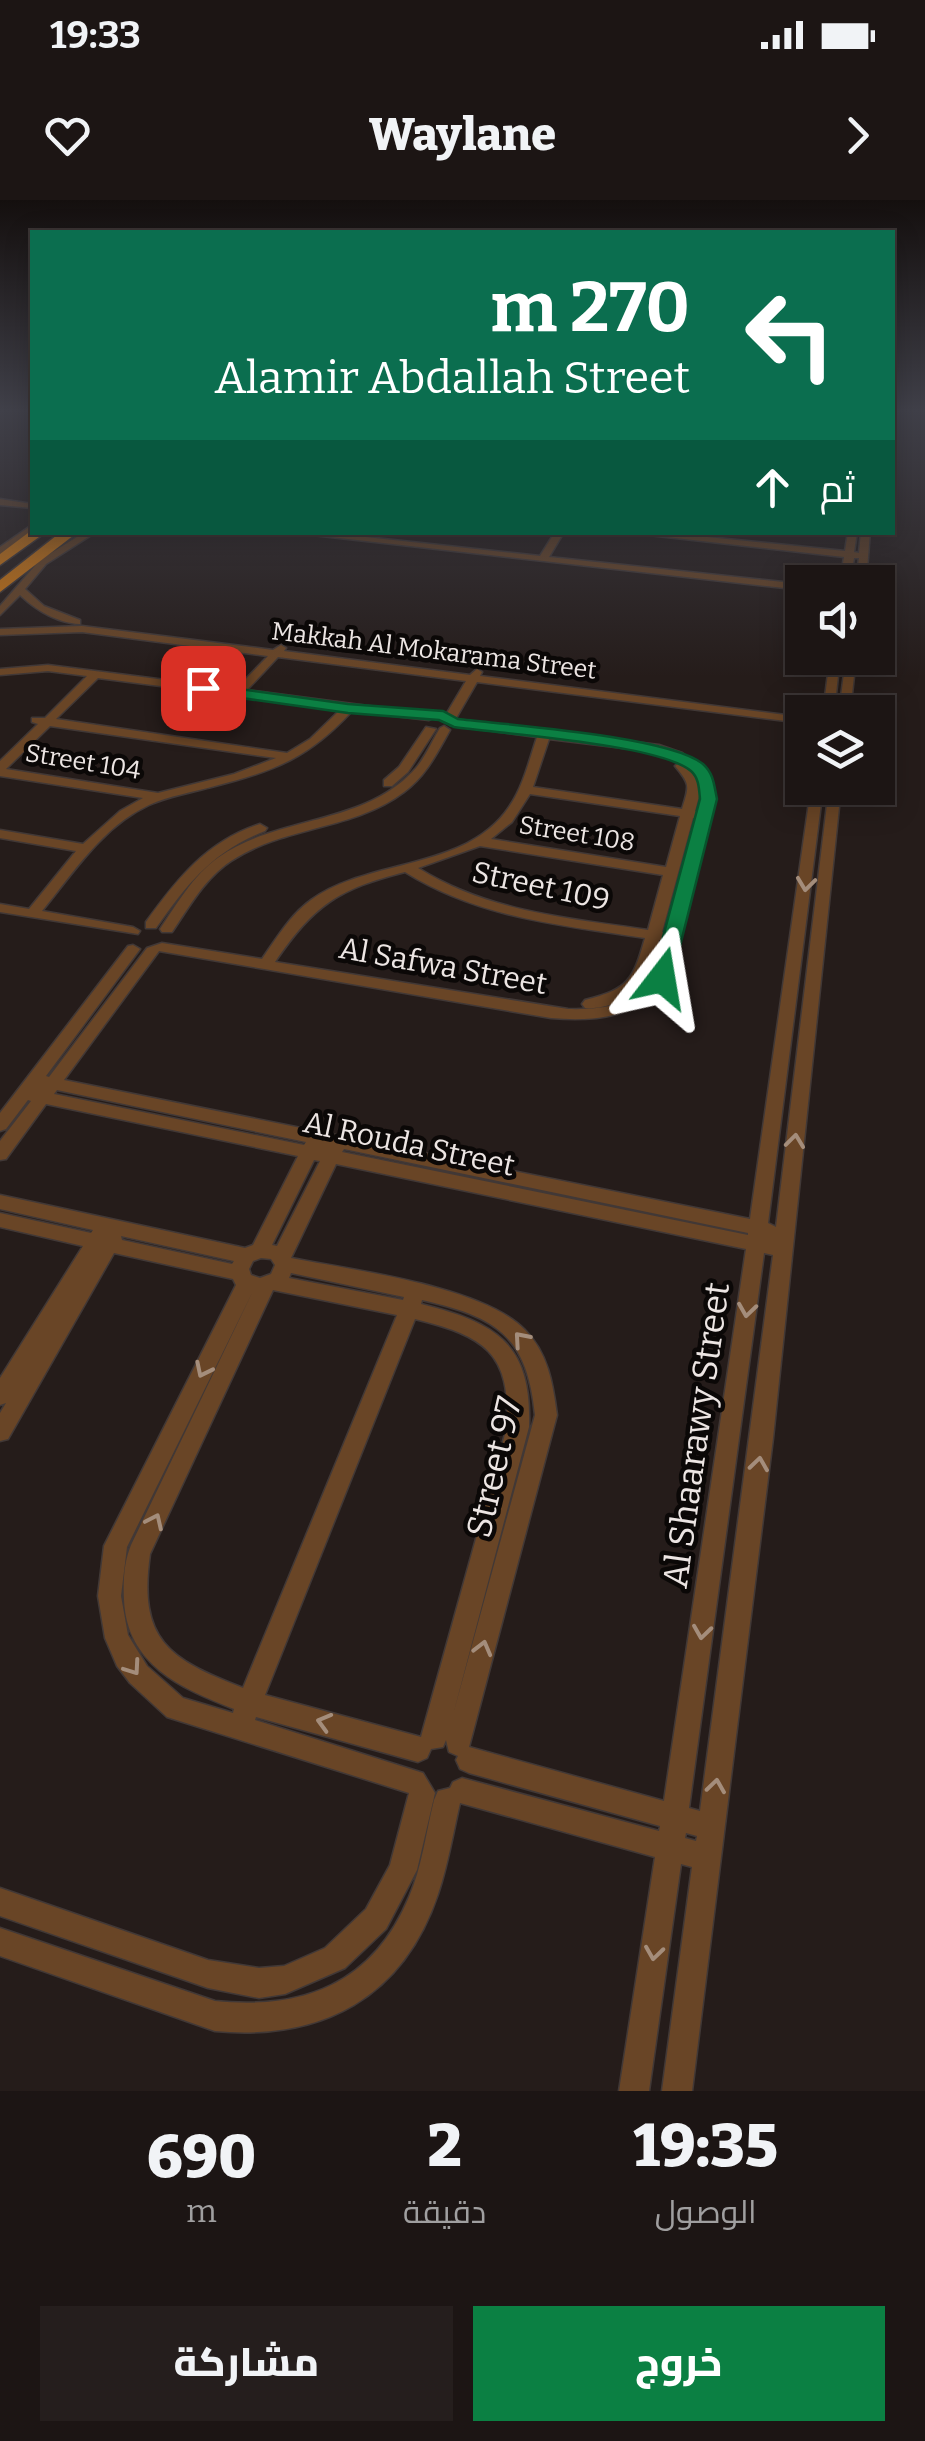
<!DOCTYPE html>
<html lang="ar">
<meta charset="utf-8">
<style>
body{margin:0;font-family:Bitter,Cairo,serif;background:#251e1d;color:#f1f3f6;direction:rtl;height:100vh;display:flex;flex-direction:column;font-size:38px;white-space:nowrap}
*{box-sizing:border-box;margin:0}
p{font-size:32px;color:#a09fa0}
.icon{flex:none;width:55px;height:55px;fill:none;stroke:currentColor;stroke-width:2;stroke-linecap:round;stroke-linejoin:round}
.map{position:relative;height:1891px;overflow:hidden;direction:ltr}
.drawer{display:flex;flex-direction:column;background:#1c1514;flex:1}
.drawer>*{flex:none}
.banner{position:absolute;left:30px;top:30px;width:865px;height:305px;border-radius:0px;box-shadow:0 5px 25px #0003,0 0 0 2px #3a3434;direction:rtl;background:#0b6e4f;color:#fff;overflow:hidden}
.fabs{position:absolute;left:785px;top:365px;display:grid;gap:20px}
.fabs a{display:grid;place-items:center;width:110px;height:110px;border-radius:0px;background:#1c1514;box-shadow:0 5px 25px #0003,0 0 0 2px #3a3434;font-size:50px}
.pin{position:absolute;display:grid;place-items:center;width:85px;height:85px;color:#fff;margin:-42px;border-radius:20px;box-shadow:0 5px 15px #0006}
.me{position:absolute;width:110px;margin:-55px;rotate:14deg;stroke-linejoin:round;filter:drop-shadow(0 0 8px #0008)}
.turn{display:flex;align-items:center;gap:35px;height:210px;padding:0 40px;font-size:45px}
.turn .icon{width:130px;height:130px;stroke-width:2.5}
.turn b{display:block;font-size:70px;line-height:85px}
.then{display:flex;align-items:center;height:95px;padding:0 40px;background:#0003;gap:20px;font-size:38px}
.eta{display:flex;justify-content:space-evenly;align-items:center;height:170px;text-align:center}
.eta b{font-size:60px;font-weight:800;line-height:70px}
.primary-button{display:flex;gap:20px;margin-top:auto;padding:20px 40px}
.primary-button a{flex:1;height:115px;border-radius:0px;background:#0b8043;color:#fff;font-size:40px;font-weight:800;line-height:115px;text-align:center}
.primary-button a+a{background:#251e1d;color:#f1f3f6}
.status{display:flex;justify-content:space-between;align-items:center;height:70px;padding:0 50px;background:#1c1514;direction:ltr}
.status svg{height:28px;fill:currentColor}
header{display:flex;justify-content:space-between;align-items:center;height:130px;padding:0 40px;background:#1c1514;font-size:45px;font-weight:800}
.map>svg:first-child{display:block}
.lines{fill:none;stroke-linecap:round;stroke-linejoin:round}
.minor-casing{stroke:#413836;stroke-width:3}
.highway-casing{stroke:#413836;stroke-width:3}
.minor{fill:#694526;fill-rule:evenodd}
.highway{fill:#d07711;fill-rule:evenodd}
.oneway{stroke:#a48d7b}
.route{fill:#0b8043;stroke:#07532c;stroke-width:2.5}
.labels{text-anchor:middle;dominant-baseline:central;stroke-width:9;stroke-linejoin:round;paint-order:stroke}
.far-street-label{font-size:25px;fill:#ece5e3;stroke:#0b0807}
.street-label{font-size:30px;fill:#ece5e3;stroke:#0b0807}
.near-street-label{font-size:35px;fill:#ece5e3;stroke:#0b0807}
</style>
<div class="status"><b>19:33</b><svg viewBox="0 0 49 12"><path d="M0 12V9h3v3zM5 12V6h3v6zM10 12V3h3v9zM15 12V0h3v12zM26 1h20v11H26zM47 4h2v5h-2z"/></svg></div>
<header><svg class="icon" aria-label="forward" viewBox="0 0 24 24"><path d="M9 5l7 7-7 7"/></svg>Waylane<svg class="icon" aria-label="heart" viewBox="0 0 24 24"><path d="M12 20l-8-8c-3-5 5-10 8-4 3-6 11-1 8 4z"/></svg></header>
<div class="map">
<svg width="925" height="1891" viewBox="0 0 925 1891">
<rect width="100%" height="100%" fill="#251c1a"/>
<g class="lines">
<defs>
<g id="minor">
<path d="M0,299l32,5v4l-32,-3z"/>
<path d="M32,325v7l-32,22v-7z"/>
<path d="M85,332h11l-50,32 -21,25 19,17 36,14v4c-23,-1 -44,-14 -60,-29l-20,20v-9l40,-46z"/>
<path d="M286,332h34l220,24 15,-24h9l-15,25 253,27v6z"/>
<path d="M622,332h36l187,19 3,-19h9l-3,20 5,1 2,-21h9l-4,50h-10l3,-24h-5l-4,24h-10l4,-25z"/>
<path d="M82,426l191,24 8,-5 5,3 -2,3 186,24 7,-6 5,3 -2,4 322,41v6l-325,-41 -22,38 204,25 23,8 28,22 5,24 -45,179c-31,39 -72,44 -119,40l-392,-67 -95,129 686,139 61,-431h12l-55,435 8,4 53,-439h12l-68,650 -81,653h-30l30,-224 -11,-3 -32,227h-30l36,-234 -195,-54c-7,30 -12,62 -22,91 -35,104 -116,147 -223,137l-215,-75v-28l215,73c88,9 158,-17 194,-104 13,-30 17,-65 25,-97l4,-9 12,-3 3,-6 9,-4 197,53 1,-5 -191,-53 -9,-4 -4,-9 2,-4 -9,-4 -3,-12 -3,7 -12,2 -4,9 -9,4 -162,-45 -1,3 168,53 12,20 -18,77 -31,59 -41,39 -60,26 -26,4 -51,-10 -208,-72v-28l208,72 51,8 25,-2 41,-18 41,-39 24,-44 19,-72 -242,-76 -37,-34 -13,-17 -12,-28 -7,-42 6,-50 132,-261 -3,-6 -119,-26 -106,186 -8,2v-28l6,-10 -6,2v-27l83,-132 -83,-19v-14l91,20 2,-3 -93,-21v-14l245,53 8,-3 45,-89 -252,-52 -40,55 -6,1v-19l31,-40 -3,-1 -22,29 -6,2v-18l128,-167 5,-1 7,4 -94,127 3,1 98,-129 15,-5 100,16c14,-20 28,-44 49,-59 58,-42 155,-29 198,-93 14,-20 20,-46 28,-70l-87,-12 -6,-7 22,-37 -188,-24 -31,33 182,24 6,3 -6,3 -77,-9c-42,46 -77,60 -137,75 -22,6 -46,10 -66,19 -47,22 -75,67 -107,106l91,16 7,4 -2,3 -138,-22v-8l29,5 47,-58 -76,-13v-8l83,14 37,-33 23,-13 -143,-22v-15l38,-37 -6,-2v-4h13l42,-42 -39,-5 -48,4v-6l48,-4 188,24 32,-33 -186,-24 -82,3v-6zM98,478l133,17 -3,3 6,3 8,-5 99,13 -31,30 -23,14 -231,-34zM50,526l226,32 -42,16 -76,19 -152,-24zM549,539l108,13 22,11 -4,3c16,19 14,20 7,43l-149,-22zM701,589l2,10 -4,13 -4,-1zM530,594l150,22 -14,51 -175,-28 21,-17zM693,618l4,1 -30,114 -5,-1zM480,646l183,29 -15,55c-81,-12 -159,-18 -230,-62zM405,672c74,46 156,53 240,66 -12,42 -16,51 -60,62l-3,4 3,4c23,2 54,-12 65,-34 5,-10 7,-23 9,-34l5,1c-2,11 -4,23 -8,33 -15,32 -58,36 -88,35l-293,-47c39,-57 63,-73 130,-90zM57,890l249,52 -2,3 -250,-51zM344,949l404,84v2l-406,-83zM314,960l6,1 -43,85 -5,-1zM336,964l410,85 -82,552 -195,-54 88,-332c-4,-31 -9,-62 -32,-85 -42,-44 -173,-60 -234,-72zM121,1036l113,25 -2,3 -110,-24zM764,1053l9,2 -73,556 -11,-3zM261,1058l10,1 4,6 -4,9 -11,4 -9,-3 -2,-6 4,-8zM291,1073l113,24 -1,3 -114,-22zM273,1090l124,25 -154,373c-75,-29 -105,-48 -93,-134zM253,1091l-122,254c-7,17 -8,37 -7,55 3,65 57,88 110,109l-1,4 -50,-15 -36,-32 -19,-31 -7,-39 6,-49zM422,1100c75,17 105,36 113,115l-81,296 75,-284c3,-83 -32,-104 -108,-123zM415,1119c69,17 96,33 92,108l-86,310 -156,-42zM686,1633l11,3 -1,5 -11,-3z"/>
<path d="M830,458h10l-6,54h-11z"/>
<path d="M846,458h10l-6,54h-11z"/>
<path d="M444,526l6,4c-13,23 -24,46 -46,62 -50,38 -120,34 -173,69 -26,17 -42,46 -59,71h-10l-2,-3c17,-25 33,-54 59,-72 60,-42 146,-31 197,-89 10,-12 16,-27 24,-40z"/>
<path d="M426,527l10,2 -28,43 -16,14h-8v-6l15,-13z"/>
<path d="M260,624l7,4 -2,3c-53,21 -77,52 -109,97h-10v-6c31,-43 61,-81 114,-98z"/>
</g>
<g id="highway">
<path d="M32,330l14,2 -46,33v-11z"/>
<path d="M61,332h17l-78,60v-12z"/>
</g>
</defs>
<use href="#minor" class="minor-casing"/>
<use href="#highway" class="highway-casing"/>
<use href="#minor" class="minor"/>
<use href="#highway" class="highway"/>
</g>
<defs><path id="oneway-chevron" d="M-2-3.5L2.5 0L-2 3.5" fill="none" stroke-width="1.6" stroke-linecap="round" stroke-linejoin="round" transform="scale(2.5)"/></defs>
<g class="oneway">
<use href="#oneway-chevron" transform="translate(806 684) rotate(97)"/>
<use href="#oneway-chevron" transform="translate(795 941) rotate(-83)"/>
<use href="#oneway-chevron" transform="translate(747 1110) rotate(98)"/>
<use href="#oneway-chevron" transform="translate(521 1139) rotate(-131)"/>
<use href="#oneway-chevron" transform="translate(203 1170) rotate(116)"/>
<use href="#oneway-chevron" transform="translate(759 1264) rotate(-82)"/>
<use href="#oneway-chevron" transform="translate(155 1321) rotate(-65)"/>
<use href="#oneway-chevron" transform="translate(702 1432) rotate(98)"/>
<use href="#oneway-chevron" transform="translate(483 1448) rotate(-75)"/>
<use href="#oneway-chevron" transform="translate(133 1468) rotate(55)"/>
<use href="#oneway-chevron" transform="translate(324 1522) rotate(-164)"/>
<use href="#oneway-chevron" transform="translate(716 1586) rotate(-82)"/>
<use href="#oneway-chevron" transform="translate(654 1753) rotate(98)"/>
</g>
<linearGradient id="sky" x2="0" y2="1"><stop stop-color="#140f0e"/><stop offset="0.44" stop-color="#404049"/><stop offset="1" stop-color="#404049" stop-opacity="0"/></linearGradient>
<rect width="925" height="477" fill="url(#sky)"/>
<path class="route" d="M203,484l145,20 95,7 15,8c51,6 211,17 245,45 11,10 11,21 14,35l-45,179 -10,6 -10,-6 48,-179c-1,-10 -1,-21 -9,-28 -32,-27 -189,-37 -237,-44l-15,-7 -91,-7 -150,-21v-7z"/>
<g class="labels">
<g class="far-street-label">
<text transform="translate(434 451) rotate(7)">Makkah Al Mokarama Street</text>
<text transform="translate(83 562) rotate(9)">Street 104</text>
<text transform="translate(577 634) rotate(9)">Street 108</text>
</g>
<g class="street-label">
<text transform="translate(541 686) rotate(12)">Street 109</text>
<text transform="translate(443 766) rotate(10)">Al Safwa Street</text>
<text transform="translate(409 944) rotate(12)">Al Rouda Street</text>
</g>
<g class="near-street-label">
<text transform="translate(696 1235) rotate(-82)">Al Shaarawy Street</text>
<text transform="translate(494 1267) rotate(-77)">Street 97</text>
</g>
</g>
</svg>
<div class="fabs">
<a><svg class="icon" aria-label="sound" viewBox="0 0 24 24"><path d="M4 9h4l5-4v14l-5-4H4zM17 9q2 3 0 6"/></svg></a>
<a><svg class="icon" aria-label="layers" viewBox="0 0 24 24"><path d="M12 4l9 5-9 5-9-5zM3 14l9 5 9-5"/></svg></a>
</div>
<div class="pin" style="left:203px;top:488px;background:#d93025"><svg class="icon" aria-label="arrive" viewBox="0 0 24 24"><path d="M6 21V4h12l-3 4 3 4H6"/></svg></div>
<svg class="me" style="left:662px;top:778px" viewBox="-20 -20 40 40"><path d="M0-17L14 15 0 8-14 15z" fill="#0b8043" stroke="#fff" stroke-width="4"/></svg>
<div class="banner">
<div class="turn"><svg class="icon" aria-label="left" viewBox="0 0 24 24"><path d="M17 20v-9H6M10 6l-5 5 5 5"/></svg><div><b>270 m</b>Alamir Abdallah Street</div></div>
<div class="then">ثم<svg class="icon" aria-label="ahead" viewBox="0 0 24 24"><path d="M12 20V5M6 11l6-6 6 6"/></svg></div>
</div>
</div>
<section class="drawer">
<div class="eta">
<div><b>19:35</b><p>الوصول</p></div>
<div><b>2</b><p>دقيقة</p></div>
<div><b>690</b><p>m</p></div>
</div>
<div class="primary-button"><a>خروج</a><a>مشاركة</a></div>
</section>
